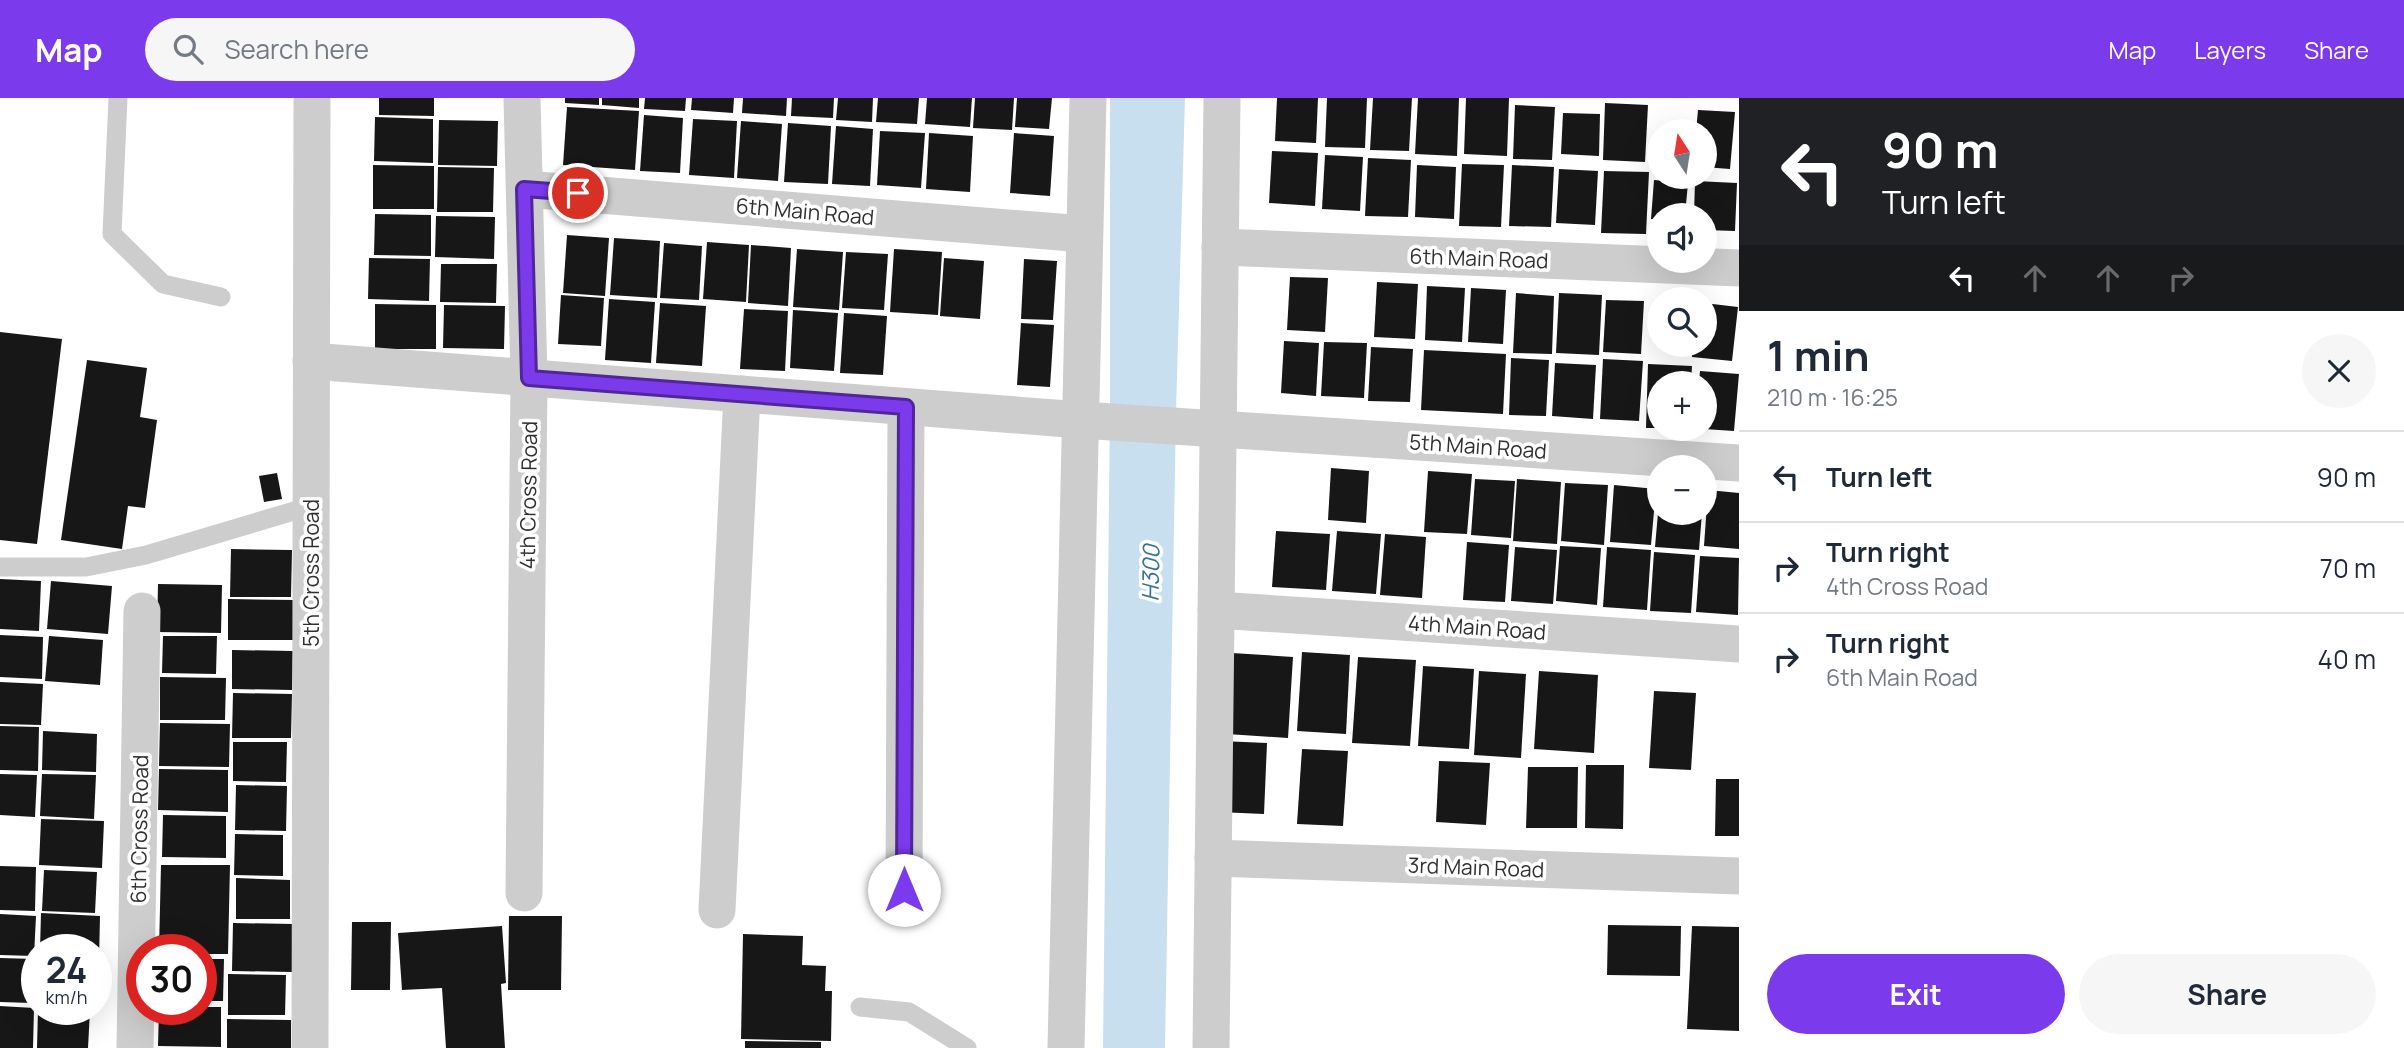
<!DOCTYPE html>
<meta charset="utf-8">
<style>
body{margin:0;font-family:Manrope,sans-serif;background:#f6f6f7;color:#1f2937;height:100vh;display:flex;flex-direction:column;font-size:26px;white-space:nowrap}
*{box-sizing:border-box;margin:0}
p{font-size:23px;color:#747a83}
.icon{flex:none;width:38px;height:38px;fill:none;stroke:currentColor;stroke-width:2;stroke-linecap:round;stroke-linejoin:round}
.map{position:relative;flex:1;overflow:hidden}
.details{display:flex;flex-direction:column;background:#fff;width:665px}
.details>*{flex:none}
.guide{background:#202124;color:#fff;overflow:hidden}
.needle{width:46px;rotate:348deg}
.tools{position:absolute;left:1647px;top:21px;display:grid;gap:14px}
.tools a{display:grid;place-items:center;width:70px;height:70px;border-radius:50%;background:#fff;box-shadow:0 7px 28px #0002;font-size:35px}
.speed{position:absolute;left:21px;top:836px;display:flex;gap:14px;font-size:35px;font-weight:700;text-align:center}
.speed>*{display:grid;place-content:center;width:91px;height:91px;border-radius:50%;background:#fff;box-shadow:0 7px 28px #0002;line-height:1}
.speed small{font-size:18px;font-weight:400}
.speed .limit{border:10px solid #d22;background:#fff;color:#111}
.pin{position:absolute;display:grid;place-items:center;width:60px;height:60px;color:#fff;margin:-30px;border:4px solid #fff;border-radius:50%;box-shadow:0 2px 7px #0007}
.me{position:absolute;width:77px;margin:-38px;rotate:0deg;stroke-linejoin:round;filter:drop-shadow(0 0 5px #0008)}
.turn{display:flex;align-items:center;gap:24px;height:147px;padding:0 28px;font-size:32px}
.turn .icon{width:91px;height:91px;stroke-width:2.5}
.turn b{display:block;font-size:49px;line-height:60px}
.lanes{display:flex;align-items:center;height:66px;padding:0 28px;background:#0003;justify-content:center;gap:35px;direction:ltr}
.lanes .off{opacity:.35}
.round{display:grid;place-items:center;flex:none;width:74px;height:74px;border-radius:37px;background:#f6f6f7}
.summary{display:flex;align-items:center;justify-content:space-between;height:119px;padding:0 28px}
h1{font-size:42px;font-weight:700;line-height:52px}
.action{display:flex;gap:14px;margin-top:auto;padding:14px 28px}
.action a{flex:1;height:80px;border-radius:42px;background:#7c3aed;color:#fff;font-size:28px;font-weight:700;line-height:80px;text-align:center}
.action a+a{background:#f6f6f7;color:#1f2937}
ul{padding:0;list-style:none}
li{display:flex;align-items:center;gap:21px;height:91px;padding:0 28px;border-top:2px solid #e0e1e3}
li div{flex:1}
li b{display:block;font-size:26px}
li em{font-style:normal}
header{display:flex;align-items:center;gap:42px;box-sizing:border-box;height:98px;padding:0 35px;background:#7c3aed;color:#fff}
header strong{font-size:33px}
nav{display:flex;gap:38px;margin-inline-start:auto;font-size:24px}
.search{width:490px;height:63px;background:#f6f6f7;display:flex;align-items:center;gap:18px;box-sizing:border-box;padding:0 24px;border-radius:38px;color:#747a83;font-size:26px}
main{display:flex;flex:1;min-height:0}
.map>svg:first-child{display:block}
.water{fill:#c8dfef}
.building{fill:#171717}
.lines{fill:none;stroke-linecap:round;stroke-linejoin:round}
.lane{stroke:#cdcdcd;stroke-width:19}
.street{stroke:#cdcdcd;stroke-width:37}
.route-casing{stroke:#51269a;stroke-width:18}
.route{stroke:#7c3aed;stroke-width:12}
.labels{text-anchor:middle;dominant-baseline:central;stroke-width:7;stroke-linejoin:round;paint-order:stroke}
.street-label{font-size:21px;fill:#303030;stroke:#fff}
.water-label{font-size:23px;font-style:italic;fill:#36729a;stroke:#fff}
</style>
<header>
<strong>Map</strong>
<div class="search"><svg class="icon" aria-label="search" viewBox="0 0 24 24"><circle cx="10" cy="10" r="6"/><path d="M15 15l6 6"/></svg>Search here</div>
<nav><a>Map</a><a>Layers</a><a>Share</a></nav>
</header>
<main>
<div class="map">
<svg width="1739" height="950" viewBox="0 0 1739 950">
<rect width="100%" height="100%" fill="#fff"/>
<path class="water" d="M1110,0h75l-9,314 -11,636h-62l7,-639z"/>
<g class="building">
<path d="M379,0h55v18l-55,-1z"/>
<path d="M565,0h34v7l-34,-2z"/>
<path d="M602,0h37v10l-37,-3z"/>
<path d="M645,0h41l-1,13 -41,-2z"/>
<path d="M692,0h42l-1,15 -42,-3z"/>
<path d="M743,0h44l-1,18 -44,-3z"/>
<path d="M792,0h42l-1,20 -42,-2z"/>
<path d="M838,0h35l-1,24 -36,-2z"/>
<path d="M878,0h41l-2,26 -41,-2z"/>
<path d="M927,0h45l-2,29 -45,-3z"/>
<path d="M975,0h39l-2,32 -39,-2z"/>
<path d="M1017,0h35l-3,31 -34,-2z"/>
<path d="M1277,0h41l-2,45 -41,-2z"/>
<path d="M1327,0h40l-2,50 -40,-1z"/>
<path d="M1373,0h39l-3,53 -39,-1z"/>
<path d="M1418,0h41l-2,58 -42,-2z"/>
<path d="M1466,0h43l-2,58 -43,-2z"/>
<path d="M1605,5l43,2 -3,57 -42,-2z"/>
<path d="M1515,7l40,2 -3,53 -39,-1z"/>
<path d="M567,9l72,4 -4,59 -72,-5z"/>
<path d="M1698,12l37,2 -5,57 -26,-2v-36h-8z"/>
<path d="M1563,15l37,1 -1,42 -38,-2z"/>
<path d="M644,17l39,3 -3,55 -40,-2z"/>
<path d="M375,19l58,2v44l-59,-2z"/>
<path d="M693,21l44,2 -3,57 -45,-3z"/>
<path d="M439,22l59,1 -1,45 -59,-1z"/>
<path d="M741,23l41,3 -4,57 -41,-3z"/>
<path d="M788,25l43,3 -3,58 -44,-2z"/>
<path d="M836,28l37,3 -3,57 -38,-2z"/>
<path d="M880,33l45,2 -4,55 -44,-3z"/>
<path d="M929,35l44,3 -3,56 -44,-3z"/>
<path d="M1014,35l40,3 -4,60 -40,-3z"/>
<path d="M1272,53l46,2 -3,53 -46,-3z"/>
<path d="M1325,57l38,2 -3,54 -38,-2z"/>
<path d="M1368,60l43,2 -3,57 -43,-1z"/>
<path d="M1462,66l42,1 -3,62 -42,-1z"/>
<path d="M373,67l61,1v43h-61z"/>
<path d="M1417,67l39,2 -2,52 -39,-2z"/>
<path d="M1512,67l42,2 -3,60 -42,-1z"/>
<path d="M438,69l56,1 -1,44h-56z"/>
<path d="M1559,71l39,2 -3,54 -39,-2z"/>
<path d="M1604,73l45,1 -3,62 -45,-1z"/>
<path d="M1654,82l34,3 -3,32h-26v5l-8,-1z"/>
<path d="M1695,83l42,2 -2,48 -31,-1v-15h-10z"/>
<path d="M375,116l56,1v41l-57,-1z"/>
<path d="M436,118l59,1 -1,42 -59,-2z"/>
<path d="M567,137l42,3 -4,58 -42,-3z"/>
<path d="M614,140l46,3 -3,57 -47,-3z"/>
<path d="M707,144l42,3 -3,57 -43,-3z"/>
<path d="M664,145l38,3 -3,54 -39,-2z"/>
<path d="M751,147l40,3 -3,58 -40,-3z"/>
<path d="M797,151l46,3 -4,58 -46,-3z"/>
<path d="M894,151l48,3 -4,63 -48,-3z"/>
<path d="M846,154l42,2 -4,56 -42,-2z"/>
<path d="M369,160l61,1 -1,42 -61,-2z"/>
<path d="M944,160l40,3 -4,58 -40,-3z"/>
<path d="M1024,161l33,2 -4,59 -32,-1z"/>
<path d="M441,166h56l-1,39 -56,-1z"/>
<path d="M1290,179l38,1 -3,54 -38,-2z"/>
<path d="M1377,184l41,2 -3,55 -41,-2z"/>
<path d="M1427,188l38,2 -3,54 -37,-2z"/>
<path d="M1471,190l35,2 -3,54 -35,-2z"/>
<path d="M1516,195l38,3 -2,58 -39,-1z"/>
<path d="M1559,195l43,2 -3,60 -43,-2z"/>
<path d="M561,197l43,3 -3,48 -43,-2z"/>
<path d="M609,201l46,3 -4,61 -46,-3z"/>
<path d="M1606,202l38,1 -3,53 -38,-2z"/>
<path d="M660,205l46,3 -4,60 -46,-3z"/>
<path d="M1704,205l34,4 -6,54 -40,-4 1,-12h11z"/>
<path d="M375,206l61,1v44h-61z"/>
<path d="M444,207l61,1 -1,43 -61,-1z"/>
<path d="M744,211l44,2 -3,60 -45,-2z"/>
<path d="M793,212l45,3 -4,58 -44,-3z"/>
<path d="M844,215l43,3 -4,59 -43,-2z"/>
<path d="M1021,225l33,2 -4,62 -33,-2z"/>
<path d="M0,234l62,7 -25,205 -37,-4z"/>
<path d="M1284,243l35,2 -3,53 -35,-3z"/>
<path d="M1324,244l43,1 -3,55 -43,-2z"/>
<path d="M1371,249l42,2 -3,53 -42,-1z"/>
<path d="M1424,252l82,4 -3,60 -82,-4z"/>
<path d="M1511,260l38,2 -3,56 -37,-1z"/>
<path d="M1603,261l40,2 -4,60 -39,-2z"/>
<path d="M87,262l60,8 -7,49 17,3 -12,88 -17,-2 -6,43 -61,-9z"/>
<path d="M1555,265l41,2 -3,54 -41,-3z"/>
<path d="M1648,266l44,2 -1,17h-32v45h-13z"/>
<path d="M1700,273l39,3 -5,57 -30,-2v-46h-5z"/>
<path d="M1331,370l38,3 -3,52 -38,-3z"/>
<path d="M1428,373l44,3 -5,60 -43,-2z"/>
<path d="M277,375l5,26 -18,3 -5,-26z"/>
<path d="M1475,381l40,2 -4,57 -40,-3z"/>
<path d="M1517,381l44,3 -4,62 -44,-3z"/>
<path d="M1565,385l43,2 -4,60 -43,-4z"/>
<path d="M1614,387l42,4 -5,56 -41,-3z"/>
<path d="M1708,392l31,3v56l-35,-3z"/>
<path d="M1658,415h44l-3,37 -44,-3z"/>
<path d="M1276,433l54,3 -4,56 -54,-3z"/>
<path d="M1337,433l44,3 -5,60 -44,-3z"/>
<path d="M1385,436l41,3 -4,61 -42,-3z"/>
<path d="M1467,444l42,3 -4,57 -42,-2z"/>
<path d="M1560,448l41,2 -4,57 -41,-4z"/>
<path d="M1515,449l42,3 -4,54 -42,-3z"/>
<path d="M1607,449l44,3 -4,60 -44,-3z"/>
<path d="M231,451l61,1 -1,47h-61z"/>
<path d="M1654,454l41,3 -4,58 -41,-2z"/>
<path d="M1700,458l39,2 -1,57 -42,-3z"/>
<path d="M0,481l41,2 -2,50 -39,-2z"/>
<path d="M51,483l61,5 -4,48 -61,-5z"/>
<path d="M158,486l64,1 -1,48 -64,-1z"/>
<path d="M228,501l67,1v40h-67z"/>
<path d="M0,537l43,2 -1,42 -42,-2z"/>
<path d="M49,538l54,4 -3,45 -55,-4z"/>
<path d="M163,538h54l-1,38 -54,-1z"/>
<path d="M232,552l61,1 -1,39 -60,-1z"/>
<path d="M1302,554l48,3 -4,79 -49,-3z"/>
<path d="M1232,555l61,4 -5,81 -61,-4z"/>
<path d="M1358,559l58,3 -6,86 -58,-3z"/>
<path d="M1423,568l51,3 -5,80 -51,-3z"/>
<path d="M1479,573l47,3 -5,84 -47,-3z"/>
<path d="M1539,573l59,4 -4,78 -60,-4z"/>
<path d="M160,579l66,1 -1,42h-65z"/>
<path d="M0,584l43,2 -2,41 -41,-1z"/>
<path d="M1654,593l42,2 -5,77 -42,-2z"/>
<path d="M233,595l59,1 -1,44h-59z"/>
<path d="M160,625l70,1 -1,43 -70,-1z"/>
<path d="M0,628l39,1 -1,44 -38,-1z"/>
<path d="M43,633l54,3 -1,38 -54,-2z"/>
<path d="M1221,643l46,2 -3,71 -46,-2z"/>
<path d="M233,644h54l-1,40 -53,-1z"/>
<path d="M1302,651l46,2 -5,75 -46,-2z"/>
<path d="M1439,663l51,2 -4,62 -50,-3z"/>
<path d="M1586,667h38l-1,64 -38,-1z"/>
<path d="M1528,669h50l-1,61h-51z"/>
<path d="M159,671l69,1v42l-70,-2z"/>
<path d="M0,676l37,1 -2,42 -35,-2z"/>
<path d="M42,676l54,1 -2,44 -54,-3z"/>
<path d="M1716,681h23v57h-24z"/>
<path d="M236,687l51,1 -1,45 -51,-1z"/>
<path d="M163,717l63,1v42l-64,-1z"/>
<path d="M41,721l63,2 -2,47 -63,-3z"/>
<path d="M235,736l48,1v41l-49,-1z"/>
<path d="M161,767h69l-2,89h-27v-4h-42z"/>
<path d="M0,768l36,1 -1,44 -35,-1z"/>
<path d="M44,772l53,2 -2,41 -53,-2z"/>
<path d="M236,780l54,2v39h-54z"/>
<path d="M41,815l59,3 -1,44h-3v-10h-56z"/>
<path d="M0,816l36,2 -2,40 -34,-1z"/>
<path d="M509,818h53l-1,74h-53z"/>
<path d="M352,824h39l-1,68h-39z"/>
<path d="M233,825l60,1 -1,48 -60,-1z"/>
<path d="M1608,827l73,1 -1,50 -73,-1z"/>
<path d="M502,828l4,57 -5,1 4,64h-59l-4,-60 -40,2 -4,-57z"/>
<path d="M1692,828l47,1v104l-52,-2z"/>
<path d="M743,836l60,2 -1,29 24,1 -1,25h7l-1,50 -90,-2z"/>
<path d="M0,860l34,1 -2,44 -32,-1z"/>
<path d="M201,861h23l-1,42h-22z"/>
<path d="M228,876l58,1 -1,40h-57z"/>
<path d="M0,908l34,2 -1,40h-33z"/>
<path d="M201,909h20v40l-63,-1 1,-36h42z"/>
<path d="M38,912h52l-2,38h-51z"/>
<path d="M227,921l64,1v28h-64z"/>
<path d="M745,943l76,1v6h-76z"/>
</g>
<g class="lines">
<g class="lane">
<path d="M118,0l-6,136 51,50 58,13"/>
<path d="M0,469h86l60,-12 165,-49"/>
<path d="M860,909l49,5 58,36"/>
</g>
<g class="street">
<path d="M522,0l7,280 -5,515"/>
<path d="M525,91l559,45"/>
<path d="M1220,149l519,21"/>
<path d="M311,263l770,59 658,43"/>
<path d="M1216,512l523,34"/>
<path d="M1213,760l526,18"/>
<path d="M904,791l2,-482"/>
<path d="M717,812l25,-516"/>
<path d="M135,950l7,-437"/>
<path d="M310,950l2,-950"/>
<path d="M1066,950l22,-950"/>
<path d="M1211,950l11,-950"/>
</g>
</g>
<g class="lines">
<defs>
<path id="route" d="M578,95l-54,-4 5,189 377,29 -2,483"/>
</defs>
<use href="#route" class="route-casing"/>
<use href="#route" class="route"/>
</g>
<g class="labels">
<g class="street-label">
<text transform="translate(805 113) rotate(5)">6th Main Road</text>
<text transform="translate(1479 160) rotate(2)">6th Main Road</text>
<text transform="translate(1478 348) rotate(4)">5th Main Road</text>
<text transform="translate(528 397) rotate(-89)">4th Cross Road</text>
<text transform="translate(311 475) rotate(-90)">5th Cross Road</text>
<text transform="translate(1477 529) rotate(4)">4th Main Road</text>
<text transform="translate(139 731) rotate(-89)">6th Cross Road</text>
<text transform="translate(1476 769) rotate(2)">3rd Main Road</text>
</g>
<g class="water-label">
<text transform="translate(1150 475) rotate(-89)">H300</text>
</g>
</g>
</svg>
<div class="tools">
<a><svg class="needle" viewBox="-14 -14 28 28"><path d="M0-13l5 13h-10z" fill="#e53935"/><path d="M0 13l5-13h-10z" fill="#747a83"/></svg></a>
<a><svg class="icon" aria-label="sound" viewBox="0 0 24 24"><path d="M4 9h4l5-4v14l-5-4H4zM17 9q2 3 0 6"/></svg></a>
<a><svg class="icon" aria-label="search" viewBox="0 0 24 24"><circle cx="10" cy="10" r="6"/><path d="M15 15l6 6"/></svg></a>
<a>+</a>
<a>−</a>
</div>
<div class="speed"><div>24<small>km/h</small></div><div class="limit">30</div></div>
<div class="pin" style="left:578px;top:95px;background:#d93025"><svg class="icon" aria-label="arrive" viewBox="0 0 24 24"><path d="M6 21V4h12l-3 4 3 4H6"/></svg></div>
<svg class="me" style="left:904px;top:792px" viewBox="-20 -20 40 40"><circle r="19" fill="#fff"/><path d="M0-13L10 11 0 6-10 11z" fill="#7c3aed"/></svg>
</div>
<section class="details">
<div class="guide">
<div class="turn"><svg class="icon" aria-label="left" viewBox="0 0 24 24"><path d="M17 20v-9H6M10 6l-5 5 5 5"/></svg><div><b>90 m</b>Turn left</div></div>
<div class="lanes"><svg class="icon" aria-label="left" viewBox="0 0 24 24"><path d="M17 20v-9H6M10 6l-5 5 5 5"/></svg><svg class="icon off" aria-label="ahead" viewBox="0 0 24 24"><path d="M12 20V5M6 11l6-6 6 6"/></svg><svg class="icon off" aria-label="ahead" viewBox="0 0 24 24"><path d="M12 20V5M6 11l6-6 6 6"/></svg><svg class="icon off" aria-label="right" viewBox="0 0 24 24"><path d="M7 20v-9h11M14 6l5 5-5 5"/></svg></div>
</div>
<div class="summary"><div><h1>1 min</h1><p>210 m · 16:25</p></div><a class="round"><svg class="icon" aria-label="close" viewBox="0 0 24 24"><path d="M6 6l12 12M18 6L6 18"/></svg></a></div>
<ul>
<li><svg class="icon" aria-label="left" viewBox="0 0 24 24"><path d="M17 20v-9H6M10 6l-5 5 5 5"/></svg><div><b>Turn left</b></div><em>90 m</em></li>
<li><svg class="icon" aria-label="right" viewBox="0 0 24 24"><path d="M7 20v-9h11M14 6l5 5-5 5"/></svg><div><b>Turn right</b><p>4th Cross Road</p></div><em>70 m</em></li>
<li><svg class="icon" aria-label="right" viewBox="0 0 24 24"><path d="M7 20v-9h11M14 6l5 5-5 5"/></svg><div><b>Turn right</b><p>6th Main Road</p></div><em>40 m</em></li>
</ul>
<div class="action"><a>Exit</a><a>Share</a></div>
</section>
</main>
